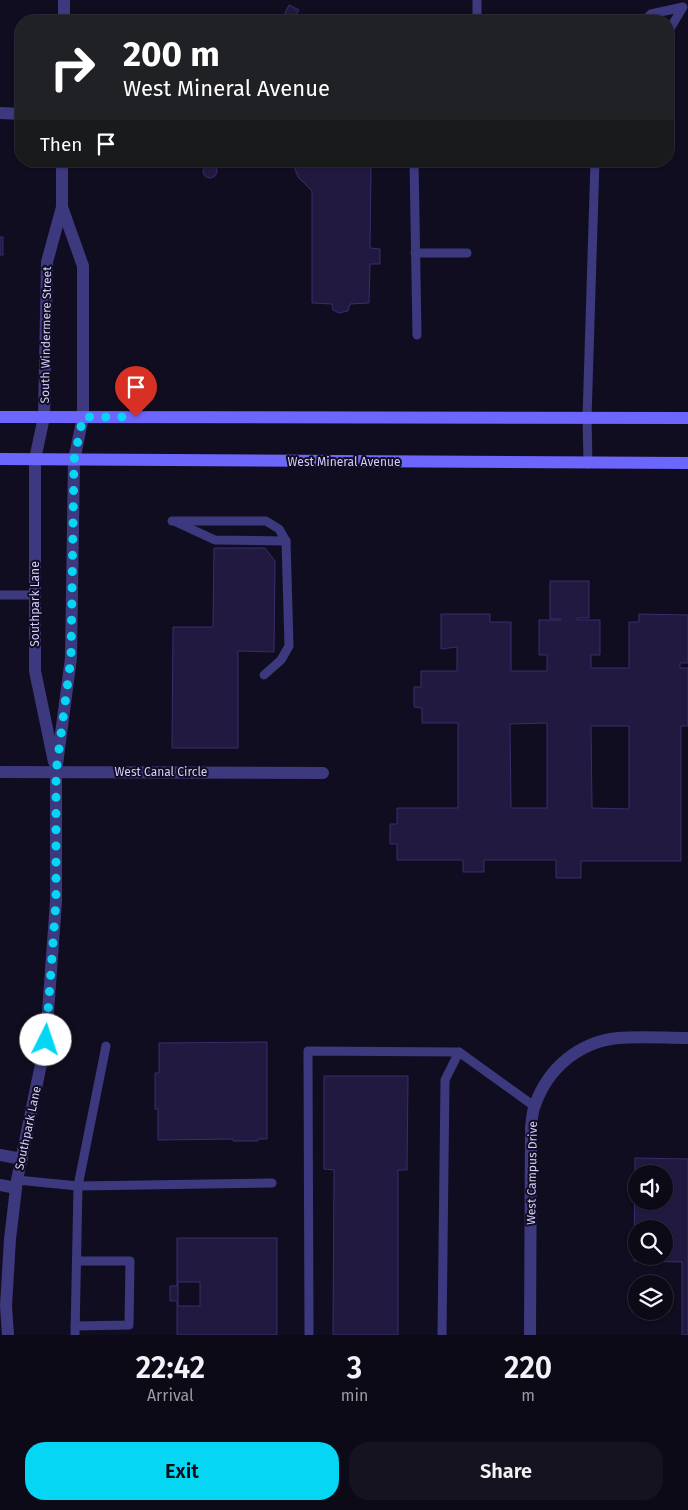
<!DOCTYPE html>
<style>
body{margin:0;font-family:"Fira Sans",sans-serif;background:#161321;color:#f1f3f6;height:100vh;display:flex;flex-direction:column;font-size:19px;white-space:nowrap}
*{box-sizing:border-box;margin:0}
p{font-size:16px;color:#9a9aa2}
.icon{flex:none;width:28px;height:28px;fill:none;stroke:currentColor;stroke-width:2;stroke-linecap:round;stroke-linejoin:round}
.map{position:relative;height:1335px;overflow:hidden}
.details{display:flex;flex-direction:column;background:#0d0a18;flex:1}
.details>*{flex:none}
.banner{position:absolute;left:15px;top:15px;width:659px;height:152px;border-radius:20px;box-shadow:0 1px 4px #0004,0 0 0 1px #2d2b37;background:#202124;color:#fff;overflow:hidden}
.controls{position:absolute;left:628px;top:1165px;display:grid;gap:10px}
.controls a{display:grid;place-items:center;width:45px;height:45px;border-radius:50%;background:#0d0a18;box-shadow:0 1px 4px #0004,0 0 0 1px #2d2b37;font-size:25px}
.pin{position:absolute;display:grid;place-items:center;width:42px;height:42px;color:#fff;margin:-51px -21px;border-radius:50% 50% 50% 0;rotate:-45deg;box-shadow:0 0 5px #0007}
.pin .icon{rotate:45deg}
.me{position:absolute;width:55px;margin:-28px;rotate:4deg;stroke-linejoin:round;filter:drop-shadow(0 0 4px #0008)}
.turn{display:flex;align-items:center;gap:18px;height:105px;padding:0 25px;font-size:22px}
.turn .icon{width:65px;height:65px;stroke-width:2.5}
.turn b{display:block;font-size:35px;line-height:42px}
.then{display:flex;align-items:center;height:48px;padding:0 25px;background:#0003;gap:10px;font-size:19px}
.eta{display:flex;justify-content:space-evenly;align-items:center;height:85px;text-align:center}
.eta b{font-size:30px;font-weight:600;line-height:35px}
.button{display:flex;gap:10px;margin-top:auto;padding:10px 25px}
.button a{flex:1;height:58px;border-radius:20px;background:#04d6f3;color:#111;font-size:20px;font-weight:600;line-height:58px;text-align:center}
.button a+a{background:#161321;color:#f1f3f6}
.map>svg:first-child{display:block}
.building{fill:#221941;stroke:#3a2c6c;fill-rule:evenodd}
.lines{fill:none;stroke-linecap:round;stroke-linejoin:round}
.service{stroke:#3d397e;stroke-width:9}
.minor{stroke:#3d397e;stroke-width:12}
.secondary{stroke:#6d66fd;stroke-width:12}
.route{stroke:#04d6f3;stroke-width:9;stroke-dasharray:0 16.2}
.labels{text-anchor:middle;dominant-baseline:central;stroke-width:4;stroke-linejoin:round;paint-order:stroke}
.street-label{font-size:12px;fill:#d4cdfe;stroke:#110d20}
</style>
<div class="map">
<svg width="688" height="1335" viewBox="0 0 688 1335">
<rect width="100%" height="100%" fill="#110d20"/>
<g class="building">
<path d="M289,5l10,5 -6,10 -9,-5z"/>
<path d="M292,161h76v4h3l-1,83 10,1v15h-10l-1,39 -19,1 -2,7 -9,2 -6,-3 -1,-6 -20,-1v-112l-14,-14z"/>
<circle cx="210" cy="171" r="7"/>
<rect x="0" y="237" width="3" height="18"/>
<path d="M214,548h51l10,13 -1,91 -36,-1v97h-66l1,-121h40z"/>
<path d="M550,581h39v37h-12v2h23v35h-9v13h38v-46h10v-8l49,1v48h-8v5h8v58h-7v135h-100v17h-25v-18h-72v12h-21v-12h-66v-16h-7v-20h7v-16h61v-85h-36v-15l-8,-1v-20h7v-16h36v-24l-16,2v-35h49v8h21v49h36v-16h-8v-35h22v-1h-11zM547,723v85h-36l-1,-84zM591,726h38v83l-37,-1z"/>
<path d="M267,1042v97h-9v2h-25v-2l-75,1v-31h-3v-36h4v-30z"/>
<path d="M324,1076h84l-1,94h-9v165h-65l1,-165 -10,-1z"/>
<path d="M635,1158l53,1v176h-6v-73l-48,-1zM636,1174h28v27h-28zM636,1229h28v27h-28z"/>
<path d="M177,1238h100v97h-100v-34h-7v-15h7zM178,1282h22v24h-22z"/>
</g>
<g class="lines">
<g class="service">
<path d="M477,21v-21"/>
<path d="M644,21l7,-7 32,-7 -12,20 -3,4"/>
<path d="M414,161l3,174"/>
<path d="M415,253h52"/>
<path d="M588,464l-1,-46 8,-257"/>
<path d="M172,521h94l13,8 7,12 3,105 -8,14 -17,15"/>
<path d="M176,522l39,18 71,1"/>
<path d="M0,595h35"/>
<path d="M106,1046l-28,140 194,-3"/>
<path d="M17,1180l61,6 -3,149"/>
<path d="M75,1326l54,-1 1,-64h-53"/>
<path d="M309,1335l-1,-284 151,1 75,54"/>
<path d="M442,1335l3,-255 14,-28"/>
</g>
<g class="minor">
<path d="M64,21v-21"/>
<path d="M0,113l21,1"/>
<path d="M54,762l-19,-91v-212l9,-42 3,-155 15,-55v-46"/>
<path d="M0,772l323,1"/>
<path d="M0,1155l22,4"/>
<path d="M0,1185l16,3"/>
<path d="M8,1335l-2,-29 4,-67 7,-59 29,-140 10,-139v-129l15,-114 3,-198 9,-43v-151l-21,-59"/>
<path d="M530,1335l1,-207c1,-8 1,-16 4,-23 13,-37 44,-63 83,-67 23,-2 47,0 70,0"/>
</g>
<g class="secondary">
<path d="M0,417l688,1"/>
<path d="M0,459l688,4"/>
</g>
</g>
<g class="lines">
<path class="route" d="M46,1040l10,-139v-129l15,-114 3,-198 9,-43h53"/>
</g>
<g class="labels">
<g class="street-label">
<text transform="translate(46 335) rotate(-89)">South Windermere Street</text>
<text x="344" y="462">West Mineral Avenue</text>
<text transform="translate(35 604) rotate(-90)">Southpark Lane</text>
<text x="161" y="772">West Canal Circle</text>
<text transform="translate(28 1128) rotate(-78)">Southpark Lane</text>
<text transform="translate(532 1173) rotate(-89)">West Campus Drive</text>
</g>
</g>
</svg>
<div class="controls">
<a><svg class="icon" aria-label="sound" viewBox="0 0 24 24"><path d="M4 9h4l5-4v14l-5-4H4zM17 9q2 3 0 6"/></svg></a>
<a><svg class="icon" aria-label="search" viewBox="0 0 24 24"><circle cx="10" cy="10" r="6"/><path d="M15 15l6 6"/></svg></a>
<a><svg class="icon" aria-label="layers" viewBox="0 0 24 24"><path d="M12 4l9 5-9 5-9-5zM3 14l9 5 9-5"/></svg></a>
</div>
<div class="pin" style="left:136px;top:417px;background:#d93025"><svg class="icon" aria-label="arrive" viewBox="0 0 24 24"><path d="M6 21V4h12l-3 4 3 4H6"/></svg></div>
<svg class="me" style="left:46px;top:1040px" viewBox="-20 -20 40 40"><circle r="19" fill="#fff"/><path d="M0-13L10 11 0 6-10 11z" fill="#04d6f3"/></svg>
<div class="banner">
<div class="turn"><svg class="icon" aria-label="right" viewBox="0 0 24 24"><path d="M7 20v-9h11M14 6l5 5-5 5"/></svg><div><b>200 m</b>West Mineral Avenue</div></div>
<div class="then">Then<svg class="icon" aria-label="arrive" viewBox="0 0 24 24"><path d="M6 21V4h12l-3 4 3 4H6"/></svg></div>
</div>
</div>
<section class="details">
<div class="eta">
<div><b>22:42</b><p>Arrival</p></div>
<div><b>3</b><p>min</p></div>
<div><b>220</b><p>m</p></div>
</div>
<div class="button"><a>Exit</a><a>Share</a></div>
</section>
